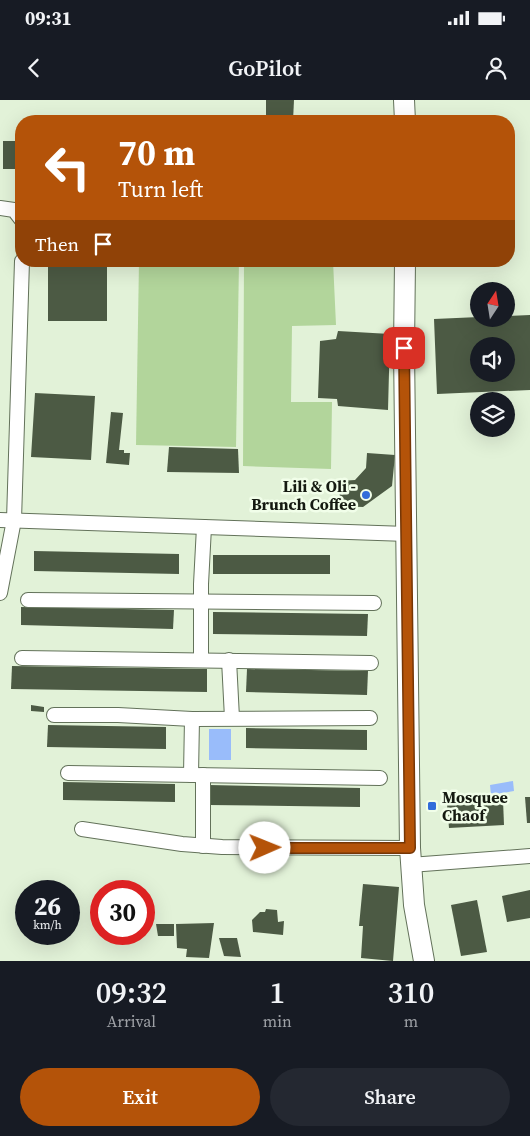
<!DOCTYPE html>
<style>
body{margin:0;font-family:"Source Serif 4",serif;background:#242831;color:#f1f3f6;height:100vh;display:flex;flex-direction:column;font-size:19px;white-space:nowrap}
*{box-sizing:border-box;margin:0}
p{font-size:16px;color:#9ea1a6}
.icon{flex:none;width:28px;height:28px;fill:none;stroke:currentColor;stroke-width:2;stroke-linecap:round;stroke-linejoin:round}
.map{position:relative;height:861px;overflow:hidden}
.drawer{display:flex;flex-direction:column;background:#171b24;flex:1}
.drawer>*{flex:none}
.top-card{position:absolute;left:15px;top:15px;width:500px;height:152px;border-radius:20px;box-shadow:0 5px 20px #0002;background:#b45309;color:#fff;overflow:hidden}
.needle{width:32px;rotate:12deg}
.buttons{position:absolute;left:470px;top:182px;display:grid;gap:10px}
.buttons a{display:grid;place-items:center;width:45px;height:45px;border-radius:50%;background:#171b24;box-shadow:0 5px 20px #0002;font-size:25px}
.speed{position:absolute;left:15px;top:780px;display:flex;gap:10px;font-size:25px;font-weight:700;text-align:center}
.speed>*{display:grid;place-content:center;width:65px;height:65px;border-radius:50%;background:#171b24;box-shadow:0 5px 20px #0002;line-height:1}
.speed small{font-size:12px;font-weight:400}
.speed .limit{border:8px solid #d22;background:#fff;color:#111}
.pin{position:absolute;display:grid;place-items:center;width:42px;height:42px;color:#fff;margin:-21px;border-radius:10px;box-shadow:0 2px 8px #0006}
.me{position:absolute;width:55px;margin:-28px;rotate:89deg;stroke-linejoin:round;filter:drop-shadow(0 0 4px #0008)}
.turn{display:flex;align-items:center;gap:18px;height:105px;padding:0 20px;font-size:22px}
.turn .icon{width:65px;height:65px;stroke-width:2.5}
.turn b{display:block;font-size:35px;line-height:42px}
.then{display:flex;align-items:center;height:48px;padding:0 20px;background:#0003;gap:10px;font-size:19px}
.eta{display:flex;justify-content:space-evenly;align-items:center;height:85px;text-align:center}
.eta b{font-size:30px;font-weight:600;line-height:35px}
.action{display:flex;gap:10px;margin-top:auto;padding:10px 20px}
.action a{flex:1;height:58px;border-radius:30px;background:#b45309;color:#fff;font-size:20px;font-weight:600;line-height:58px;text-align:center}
.action a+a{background:#242831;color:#f1f3f6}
.status{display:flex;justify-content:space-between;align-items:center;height:35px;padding:0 25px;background:#171b24;direction:ltr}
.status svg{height:14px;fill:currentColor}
header{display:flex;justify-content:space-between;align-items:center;height:65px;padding:0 20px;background:#171b24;font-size:22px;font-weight:600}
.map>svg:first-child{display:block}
.green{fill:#b2d59b}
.water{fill:#99bcfa}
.building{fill:#4c5a44;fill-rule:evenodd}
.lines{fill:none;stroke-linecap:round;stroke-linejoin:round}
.street-casing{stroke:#63725a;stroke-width:16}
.secondary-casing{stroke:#63725a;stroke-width:22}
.street{stroke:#fff;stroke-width:14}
.secondary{stroke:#fff;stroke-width:20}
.route-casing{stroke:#753606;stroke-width:12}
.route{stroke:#b45309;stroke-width:9}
.poi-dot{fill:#316cda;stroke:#f1fee9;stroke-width:2}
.labels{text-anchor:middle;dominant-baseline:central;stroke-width:5;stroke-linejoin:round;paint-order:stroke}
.poi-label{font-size:16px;font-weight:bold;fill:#151a11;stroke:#f1fee9;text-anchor:end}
</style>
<div class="status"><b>09:31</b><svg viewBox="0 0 49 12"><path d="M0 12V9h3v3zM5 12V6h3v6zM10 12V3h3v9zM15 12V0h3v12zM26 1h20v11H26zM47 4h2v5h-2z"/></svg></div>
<header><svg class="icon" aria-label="back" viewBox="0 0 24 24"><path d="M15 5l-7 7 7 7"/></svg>GoPilot<svg class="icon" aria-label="person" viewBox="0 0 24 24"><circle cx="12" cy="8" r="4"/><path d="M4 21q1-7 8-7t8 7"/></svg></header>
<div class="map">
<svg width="530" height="861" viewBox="0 0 530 861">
<rect width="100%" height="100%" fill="#e2f2d8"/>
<g class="green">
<path d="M139,161h100l-3,186 -100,-2z"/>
<path d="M244,161h89l3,64 -44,1 -1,76h41l-1,67 -88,-3z"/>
</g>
<g class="water">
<rect x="209" y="629" width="22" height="31"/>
<path d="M513,681l1,10 -23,4 -1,-10z"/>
</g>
<g class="building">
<path d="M266,0h28l-1,21h-27z"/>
<rect x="3" y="41" width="18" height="28"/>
<rect x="48" y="161" width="59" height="60"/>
<path d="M530,215v75l-93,4 -3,-75 45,-2v2h27v-3zM479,246h27v28h-27z"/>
<path d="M338,231l52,3 -2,76 -50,-4 -1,-7 -19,-1 2,-57 16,-2z"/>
<path d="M35,293l60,3 -4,64 -60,-3z"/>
<path d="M111,312l12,1 -4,37h5v3h6l-1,12 -23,-2z"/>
<path d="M169,347l69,2 1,24 -72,-1z"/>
<path d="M367,353l28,2 -3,31 -29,21 -23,-1 -1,-25 16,-1 11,-12z"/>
<path d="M34,451l145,3v20l-145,-3z"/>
<rect x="213" y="455" width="117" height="19"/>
<path d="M21,507l153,3 -1,19 -152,-4z"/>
<path d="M213,512l155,2 -1,22 -154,-2z"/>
<path d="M12,566l195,3v23l-196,-3z"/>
<path d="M247,569l121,2 -1,24 -121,-3z"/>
<path d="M31,605l13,2v5l-13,-1z"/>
<path d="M48,625l118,2v22l-119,-2z"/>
<path d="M246,628l121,2v20l-121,-2z"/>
<path d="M63,682l112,2v18l-112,-2z"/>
<path d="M209,685l151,3v19l-151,-2z"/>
<path d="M525,697h5v26h-3z"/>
<path d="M503,700l1,25 -55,3 -2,-24z"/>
<path d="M363,784l36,3 -6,74 -32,-3 2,-32h-4z"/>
<path d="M530,790v28l-23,4 -5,-26z"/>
<path d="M477,800l10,52 -26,4 -10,-51z"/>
<path d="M266,809l11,1 1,12 6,-1 -1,14 -30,-3 -1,-12 8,-8h5z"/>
<path d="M214,823l-5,35 -23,-1 1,-8 -10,-1 -1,-24z"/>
<path d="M156,824h18v12h-16z"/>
<path d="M219,838h18l4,19 -17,-1z"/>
</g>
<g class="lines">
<defs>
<g id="street">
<path d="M0,108l14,2 7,9"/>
<path d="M0,420l407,14"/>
<path d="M0,493l14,-73 8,-259"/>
<path d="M28,500l346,3"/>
<path d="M22,558l349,5"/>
<path d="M201,560v-76l3,-57"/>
<path d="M229,560l3,58"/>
<path d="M54,615h64l74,4 178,-1"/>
<path d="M68,673l312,5"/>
<path d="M191,675l1,-56"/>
<path d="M82,729l100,15 40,3 188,1"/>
<path d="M203,746v-71"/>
<path d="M410,765l120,-9"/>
</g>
<g id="secondary">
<path d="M404,0l1,21"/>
<path d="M405,161l-1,88 6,499 4,57 10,56"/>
</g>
</defs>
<use href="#street" class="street-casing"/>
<use href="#secondary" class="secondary-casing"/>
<use href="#street" class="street"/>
<use href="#secondary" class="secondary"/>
</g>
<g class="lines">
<defs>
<path id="route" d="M265,748h145l-6,-500"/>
</defs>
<use href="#route" class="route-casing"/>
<use href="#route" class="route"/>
</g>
<g class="poi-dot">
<circle cx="366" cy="395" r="5"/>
<rect x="427" y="701" width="10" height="10" rx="2.5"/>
</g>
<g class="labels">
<g class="poi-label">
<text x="356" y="386">Lili &amp; Oli -<tspan x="356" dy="18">Brunch Coffee</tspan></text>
<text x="442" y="697" text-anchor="start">Mosquee<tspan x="442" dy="18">Chaof</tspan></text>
</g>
</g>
</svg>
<div class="buttons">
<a><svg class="needle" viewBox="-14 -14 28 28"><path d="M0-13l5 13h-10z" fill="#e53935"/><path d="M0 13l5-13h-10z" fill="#9ea1a6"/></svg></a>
<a><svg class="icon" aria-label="sound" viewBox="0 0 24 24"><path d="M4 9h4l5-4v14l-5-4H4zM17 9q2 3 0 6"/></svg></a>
<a><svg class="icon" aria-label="layers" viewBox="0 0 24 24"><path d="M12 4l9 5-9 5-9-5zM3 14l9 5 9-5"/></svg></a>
</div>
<div class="speed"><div>26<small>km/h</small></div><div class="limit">30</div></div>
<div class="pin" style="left:404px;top:248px;background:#d93025"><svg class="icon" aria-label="arrive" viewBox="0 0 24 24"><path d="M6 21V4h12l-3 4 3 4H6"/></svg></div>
<svg class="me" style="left:265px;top:748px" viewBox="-20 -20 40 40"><circle r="19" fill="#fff"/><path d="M0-13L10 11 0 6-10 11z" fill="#b45309"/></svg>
<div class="top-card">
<div class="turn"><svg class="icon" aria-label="left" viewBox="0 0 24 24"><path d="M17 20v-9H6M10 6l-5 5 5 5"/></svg><div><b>70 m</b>Turn left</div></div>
<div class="then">Then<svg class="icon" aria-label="arrive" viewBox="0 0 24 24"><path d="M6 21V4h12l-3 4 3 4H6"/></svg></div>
</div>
</div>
<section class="drawer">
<div class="eta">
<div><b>09:32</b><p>Arrival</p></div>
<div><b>1</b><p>min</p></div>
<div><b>310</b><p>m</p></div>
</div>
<div class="action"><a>Exit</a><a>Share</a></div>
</section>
